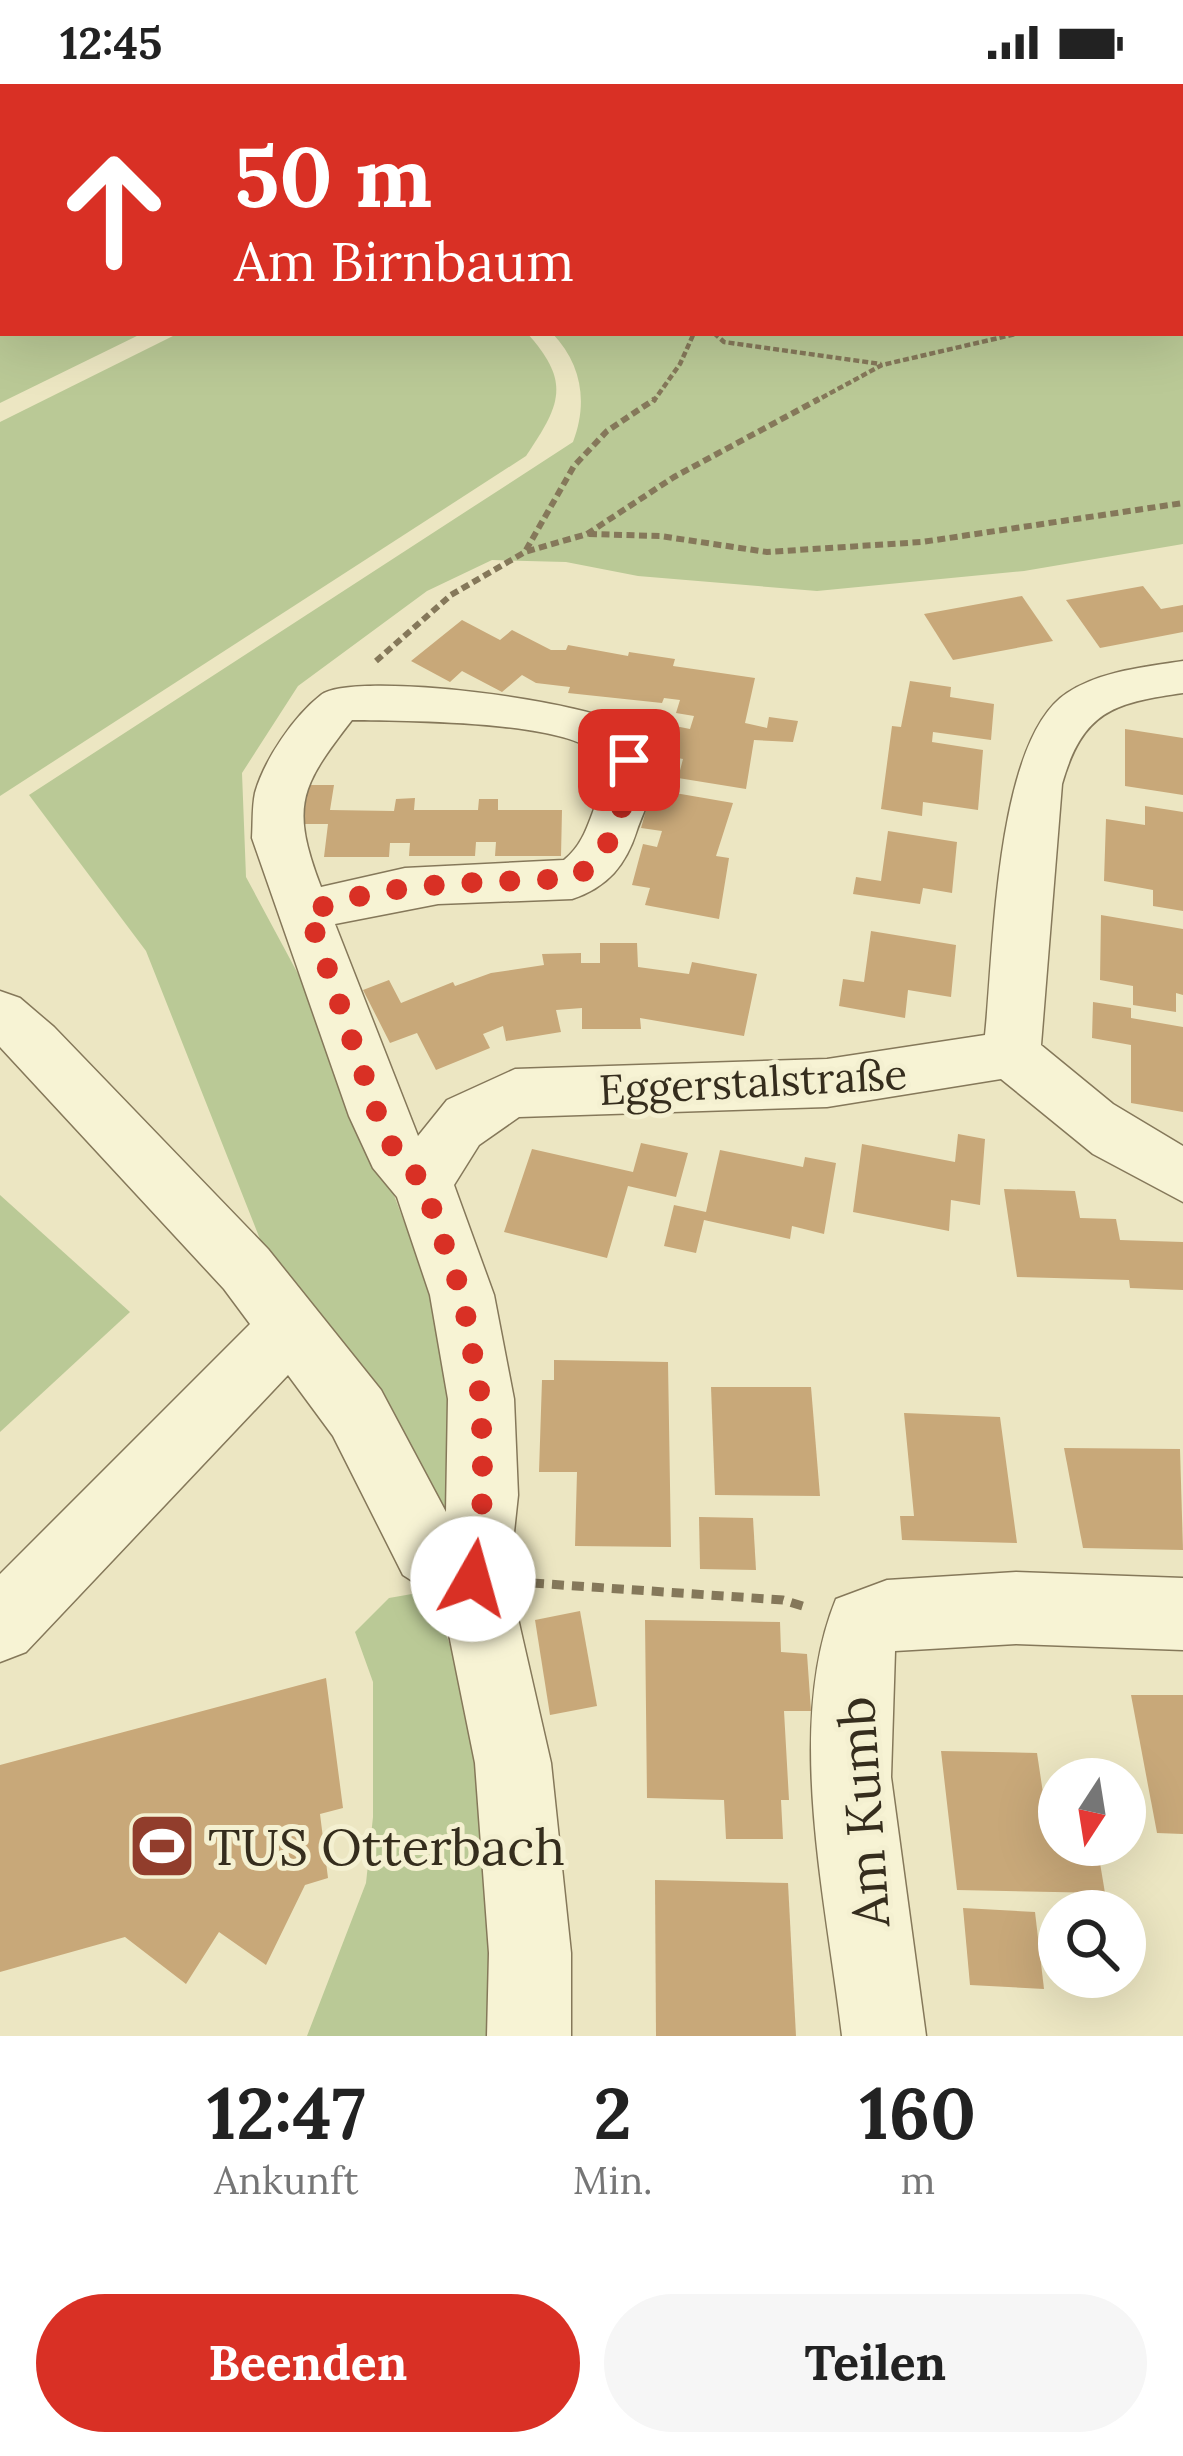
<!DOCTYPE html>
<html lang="de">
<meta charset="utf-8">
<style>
body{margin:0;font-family:Lora,serif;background:#f6f6f6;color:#222;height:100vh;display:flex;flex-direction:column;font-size:45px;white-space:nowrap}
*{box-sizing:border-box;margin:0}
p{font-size:39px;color:#767676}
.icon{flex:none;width:66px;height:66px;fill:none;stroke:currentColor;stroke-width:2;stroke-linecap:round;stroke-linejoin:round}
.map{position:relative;height:1952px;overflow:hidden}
.panel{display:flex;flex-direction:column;background:#fff;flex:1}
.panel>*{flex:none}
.guide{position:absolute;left:0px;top:0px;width:1185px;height:252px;box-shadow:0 12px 48px #0002;background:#d93025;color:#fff;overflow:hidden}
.needle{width:78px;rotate:192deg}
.tools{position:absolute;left:1038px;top:1674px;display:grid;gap:24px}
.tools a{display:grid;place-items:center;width:108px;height:108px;border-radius:50%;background:#fff;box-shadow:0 12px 48px #0002;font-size:60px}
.pin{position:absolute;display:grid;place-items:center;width:102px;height:102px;color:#fff;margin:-51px;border-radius:24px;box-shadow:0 6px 18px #0006}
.me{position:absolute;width:132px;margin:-66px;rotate:7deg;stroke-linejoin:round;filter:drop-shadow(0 0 9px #0008)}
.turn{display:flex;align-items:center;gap:42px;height:252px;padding:0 36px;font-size:54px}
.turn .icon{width:156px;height:156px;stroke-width:2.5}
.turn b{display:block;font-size:84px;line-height:102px}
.eta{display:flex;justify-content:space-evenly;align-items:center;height:204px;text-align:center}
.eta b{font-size:72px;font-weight:700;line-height:84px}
.primary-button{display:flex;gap:24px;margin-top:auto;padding:24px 36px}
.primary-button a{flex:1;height:138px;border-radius:72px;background:#d93025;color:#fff;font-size:48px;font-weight:700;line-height:138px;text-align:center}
.primary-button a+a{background:#f6f6f6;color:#222}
.status{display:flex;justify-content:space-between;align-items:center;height:84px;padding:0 60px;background:#fff;direction:ltr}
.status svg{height:33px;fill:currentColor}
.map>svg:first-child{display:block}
.green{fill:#bac996}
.building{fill:#c8a879}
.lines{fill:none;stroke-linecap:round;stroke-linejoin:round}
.minor-casing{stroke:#85785a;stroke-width:3}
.path-far2{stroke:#85785a;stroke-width:4.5;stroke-dasharray:6 3;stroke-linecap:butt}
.path-far1{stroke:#85785a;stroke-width:6;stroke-dasharray:8 4.5;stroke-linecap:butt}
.path{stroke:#85785a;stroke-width:9;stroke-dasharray:12 8;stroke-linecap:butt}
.minor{fill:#f7f3d4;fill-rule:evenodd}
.route{stroke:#d93025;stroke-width:21;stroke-dasharray:0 37.8}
.labels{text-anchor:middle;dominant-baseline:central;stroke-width:10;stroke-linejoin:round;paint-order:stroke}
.street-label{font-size:42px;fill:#352d1d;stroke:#f4f0d1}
.near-street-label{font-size:51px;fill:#352d1d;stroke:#f4f0d1}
.near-poi-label{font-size:51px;fill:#352d1d;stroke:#f4f0d1;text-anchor:start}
</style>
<div class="status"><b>12:45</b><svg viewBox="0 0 49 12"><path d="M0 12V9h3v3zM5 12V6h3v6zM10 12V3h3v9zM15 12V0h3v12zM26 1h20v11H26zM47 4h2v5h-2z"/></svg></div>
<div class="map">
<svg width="1183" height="1952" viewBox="0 0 1183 1952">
<rect width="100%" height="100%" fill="#ece6c2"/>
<g class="green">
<path d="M0,0h1183v460l-159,27 -207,20 -179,-15 -72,-14 -74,-2 -65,31 -129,95 -56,87 4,104 94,175 109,289 7,168 -20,-3 -163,-234 -127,-321 -117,-156 544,-353c15,-39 9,-78 -21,-109h630v-246h-1179v246h140l-143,70z"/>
<path d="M179,249h348c45,50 33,72 -1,123l-526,340v-374z"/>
<path d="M0,1111l130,117 -130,120z"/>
<path d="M429,1507l57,146 9,299h-188l59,-153 7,-66v-135l-18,-50 34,-34z"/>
</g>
<g class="building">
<path d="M1143,502l18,23 22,-4v27l-83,16 -34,-48z"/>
<path d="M1022,512l31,45 -100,19 -29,-46z"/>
<path d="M462,536l38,20 12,-10 39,20h15l2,-5 60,11 1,-4 46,7 -2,7 82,12 -10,45 22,5 2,-11 29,4 -5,21 -39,-2 -8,49 -68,-11 5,-19 -22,-4 9,-30 20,4 4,-13 -18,-3 4,-13 -16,-2 -2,5 -94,-10 2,-6 -34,-4 -14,-8 -20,17 -40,-21 -12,11 -39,-21z"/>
<path d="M910,597l41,6 -1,10 44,7 -3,36 -58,-8 -1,10 51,8 -5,60 -55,-8 -1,14 -41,-7 11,-83 9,1z"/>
<path d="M1125,645l58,9v57l-58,-9z"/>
<path d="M297,701h37l-4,25 64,1 2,-12 19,-1 -1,12h64l1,-11h19v11h64l-1,46h-66l1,-14h-20l-1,14h-66l1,-13h-20l-1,14h-65l4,-33h-38z"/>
<path d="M652,705l81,14 -17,53 13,2 -10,61 -74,-14 5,-17 -18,-3 11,-41 14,3 5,-16 -21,-3z"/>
<path d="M1145,722l38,6v99l-30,-5v-16l-49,-9 2,-62 39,6z"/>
<path d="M888,747l69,11 -5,51 -29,-5 -3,16 -67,-10 3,-17 25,4z"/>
<path d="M1101,831l82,14v66l-7,-2v19l-43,-7v-19l-33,-6z"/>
<path d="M871,847l85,14 -5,52 -43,-7 -3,28 -66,-12 4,-27 21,3z"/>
<path d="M600,859h37l1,24 51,7 3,-12 65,12 -13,62 -104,-18 1,11h-59v-21l-26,2 5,22 -55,9 -3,-15 -20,8 7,14 -54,22 -19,-37 -27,10 -27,-53 26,-10 12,23 52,-21 2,4 36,-13 53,-8 -2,-11 39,-1v10h19z"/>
<path d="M1093,918l38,6v10l52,9v85l-52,-9v-58l-39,-7z"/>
<path d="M958,1050l27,5 -5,66 -29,-5 -2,31 -96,-19 9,-68 93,18z"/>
<path d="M641,1059l47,10 -12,44 -48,-11 -21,72 -103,-26 28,-83 101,23z"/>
<path d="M720,1066l83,17 2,-10 31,6 -12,71 -32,-8 -2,13 -86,-19 -8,33 -32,-7 10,-41 32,7z"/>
<path d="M1004,1105l71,2 5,27 36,1 4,21 63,2v48l-53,-2 -1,-8 -112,-3z"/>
<path d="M554,1276l114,2 3,185 -96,-1 2,-74h-38l3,-92h12z"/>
<path d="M711,1303h100l9,109 -105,-1z"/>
<path d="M904,1329l96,4 17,126 -115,-3 -2,-24h14z"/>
<path d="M1064,1364l116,1 3,101 -100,-2z"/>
<path d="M699,1433l54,1 3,52 -56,-1z"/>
<path d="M580,1527l17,95 -47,9 -15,-95z"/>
<path d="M645,1536l135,2 1,30 26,2 4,57h-27l5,89h-8l2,39h-57l-2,-39 -77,-2z"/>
<path d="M326,1594l17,130 -23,6 8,64 -23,7 -39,80 -47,-33 -33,52 -61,-47 -125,35v-207z"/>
<path d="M1131,1611h52v139l-26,-1z"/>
<path d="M941,1667l96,2 6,40h16v52h38l8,48 -148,-3z"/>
<path d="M655,1796l133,3 8,153h-140z"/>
<path d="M963,1824l72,4 9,77 -74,-4z"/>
</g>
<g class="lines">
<defs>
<g id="minor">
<path d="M1183,577v32c-70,10 -100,18 -121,91l-21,261 72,59 70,42v56l-90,-48 -92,-75 -174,28 -308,10 -40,28 -25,40 40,110 20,104 4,96 -9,84 42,184 20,190v83h-84l2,-83 -14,-190 -33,-163 -39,-25 -70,-139 -45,-61 -262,277 -26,10v-88l250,-250 -26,-35 -224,-242v-56l20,7 34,29 214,222 113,141 65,122 2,-113 -18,-104 -33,-98 -24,-29 -24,-52 -97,-278c1,-14 0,-31 3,-45 9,-33 39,-77 66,-98 31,-25 278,6 311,35 7,6 18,20 21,29 7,21 -9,51 -16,71 -11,35 -29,57 -65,69l-134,5 -103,20 83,212 29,-36 68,-31 312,-10 158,-24c9,-84 10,-295 82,-342 33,-22 78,-26 116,-32zM352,636c44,1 232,-1 251,41 6,11 0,24 -4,35 -10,24 -14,47 -35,64l-159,8 -84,19c-31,-81 -21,-100 31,-167z"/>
<path d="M1016,1488l167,6v72l-167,-6 -121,7 -4,126 35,259h-84c-15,-133 -58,-310 -6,-437l51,-19z"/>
</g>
</defs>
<use href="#minor" class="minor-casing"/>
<g class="path-far2">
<path d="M783,3l8,-3"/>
<path d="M714,249l10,9 157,22"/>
<path d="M653,318l27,-38 14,-31"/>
<path d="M814,318l68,-37 138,-32"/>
</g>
<g class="path-far1">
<path d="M589,450l71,2 107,16 155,-10 261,-39"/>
<path d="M526,466l48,-84 33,-35 48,-32"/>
<path d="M376,577l75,-66 74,-43 62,-18 87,-57 145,-78"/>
</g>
<path class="path" d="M532,1499l251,17 26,8"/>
<use href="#minor" class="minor"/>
</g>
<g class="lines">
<path class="route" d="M473,1495l10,-84 -2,-96 -19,-104 -39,-112 -29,-33 -16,-34 -70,-204c84,-33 175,-28 264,-34 40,-18 55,-76 57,-118"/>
</g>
<defs>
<symbol id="stadium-square" viewBox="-11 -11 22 22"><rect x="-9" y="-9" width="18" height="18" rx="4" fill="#913d2c" stroke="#f4f0d1"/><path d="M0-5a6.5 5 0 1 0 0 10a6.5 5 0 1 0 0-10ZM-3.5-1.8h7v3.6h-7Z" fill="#fff"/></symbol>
</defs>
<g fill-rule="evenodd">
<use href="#stadium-square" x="124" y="1724" width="76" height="76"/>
</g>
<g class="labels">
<g class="street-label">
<text transform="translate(753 998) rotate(-3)">Eggerstalstraße</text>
</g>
<g class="near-street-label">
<text transform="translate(863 1728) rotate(-94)">Am Kumb</text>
</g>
<g class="near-poi-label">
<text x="208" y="1762">TUS Otterbach</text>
</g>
</g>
</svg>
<div class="tools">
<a><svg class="needle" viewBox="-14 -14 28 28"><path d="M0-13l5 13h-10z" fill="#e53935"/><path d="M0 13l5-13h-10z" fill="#767676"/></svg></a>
<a><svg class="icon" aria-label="search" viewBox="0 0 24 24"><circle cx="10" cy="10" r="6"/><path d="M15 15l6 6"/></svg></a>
</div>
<div class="pin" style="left:629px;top:676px;background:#d93025"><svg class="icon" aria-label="arrive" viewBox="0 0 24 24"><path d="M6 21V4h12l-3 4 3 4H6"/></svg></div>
<svg class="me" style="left:473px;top:1495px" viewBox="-20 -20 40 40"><circle r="19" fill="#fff"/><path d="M0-13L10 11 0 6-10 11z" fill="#d93025"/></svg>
<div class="guide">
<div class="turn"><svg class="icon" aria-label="ahead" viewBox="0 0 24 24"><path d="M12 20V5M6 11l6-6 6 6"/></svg><div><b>50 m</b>Am Birnbaum</div></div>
</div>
</div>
<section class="panel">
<div class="eta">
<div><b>12:47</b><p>Ankunft</p></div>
<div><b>2</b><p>Min.</p></div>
<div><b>160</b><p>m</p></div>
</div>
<div class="primary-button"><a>Beenden</a><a>Teilen</a></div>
</section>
